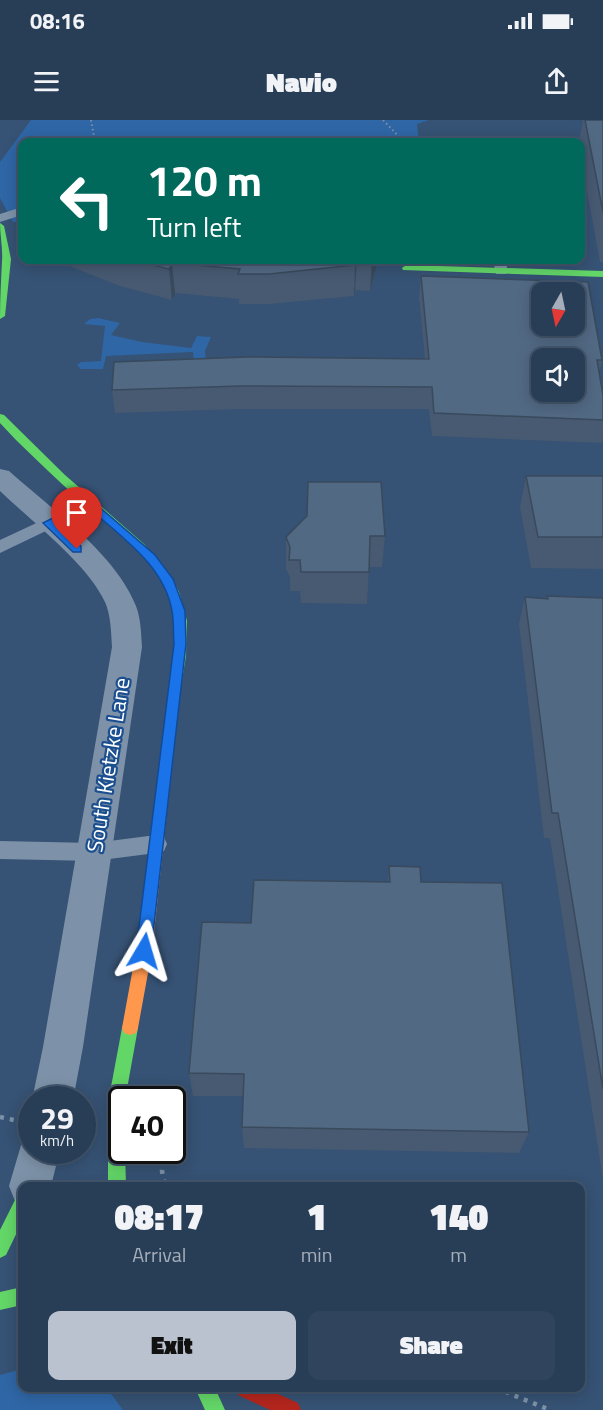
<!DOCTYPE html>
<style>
body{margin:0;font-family:"Titillium Web",sans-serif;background:#30455d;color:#f1f3f6;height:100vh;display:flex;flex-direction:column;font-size:22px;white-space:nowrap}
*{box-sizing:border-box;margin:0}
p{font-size:20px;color:#a5aeba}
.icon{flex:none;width:33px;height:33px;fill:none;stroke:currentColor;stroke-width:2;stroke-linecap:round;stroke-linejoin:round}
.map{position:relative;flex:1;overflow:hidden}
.sheet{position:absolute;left:18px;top:1062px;width:567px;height:210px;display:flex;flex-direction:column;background:#283e57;border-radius:12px;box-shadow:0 3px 15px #0003,0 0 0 2px #44576d}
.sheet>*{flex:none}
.top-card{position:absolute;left:18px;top:18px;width:567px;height:126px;border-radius:12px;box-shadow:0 3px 15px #0003,0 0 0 2px #44576d;background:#00695c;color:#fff;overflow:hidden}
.needle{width:39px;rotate:189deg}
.tools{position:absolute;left:531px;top:162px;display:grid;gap:12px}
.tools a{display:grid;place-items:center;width:54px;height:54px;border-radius:12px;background:#283e57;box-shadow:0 3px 15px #0003,0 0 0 2px #44576d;font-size:30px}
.speed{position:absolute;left:18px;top:966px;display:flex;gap:12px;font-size:30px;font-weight:700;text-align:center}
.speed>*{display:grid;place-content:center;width:78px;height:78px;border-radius:50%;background:#283e57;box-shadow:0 3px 15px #0003,0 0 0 2px #44576d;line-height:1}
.speed small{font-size:15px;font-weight:400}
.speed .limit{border:3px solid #111;border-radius:9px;background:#fff;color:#111}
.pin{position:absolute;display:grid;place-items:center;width:51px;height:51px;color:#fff;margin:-62px -26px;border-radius:50% 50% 50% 0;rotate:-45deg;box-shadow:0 0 6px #0007}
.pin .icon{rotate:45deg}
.me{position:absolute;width:66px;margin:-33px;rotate:7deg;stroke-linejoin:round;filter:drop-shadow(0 0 4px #0008)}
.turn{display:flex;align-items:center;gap:21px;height:126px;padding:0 30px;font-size:27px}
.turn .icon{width:78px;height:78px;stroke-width:2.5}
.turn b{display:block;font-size:42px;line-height:51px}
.eta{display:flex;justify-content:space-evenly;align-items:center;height:102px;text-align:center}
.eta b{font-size:36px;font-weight:800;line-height:42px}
.cta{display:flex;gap:12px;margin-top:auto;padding:12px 30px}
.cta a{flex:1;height:69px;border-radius:12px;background:#b9c2ce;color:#111;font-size:24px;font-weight:800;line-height:69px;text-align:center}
.cta a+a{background:#30455d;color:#f1f3f6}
.status{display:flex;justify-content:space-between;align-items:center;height:42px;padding:0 30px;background:#283e57;direction:ltr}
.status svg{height:16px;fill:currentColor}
header{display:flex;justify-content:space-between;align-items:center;height:78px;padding:0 30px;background:#283e57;font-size:27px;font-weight:800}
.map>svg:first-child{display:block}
.green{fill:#2f66a5}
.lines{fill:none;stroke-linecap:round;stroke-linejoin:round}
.path-far1{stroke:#7d92a8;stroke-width:2;stroke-dasharray:1.5 3;stroke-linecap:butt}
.path{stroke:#7d92a8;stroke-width:4.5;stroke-dasharray:4 6;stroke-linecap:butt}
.lane{fill:#7d92a8;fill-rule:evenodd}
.street{fill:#7d92a8;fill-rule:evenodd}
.fast{fill:#63d668;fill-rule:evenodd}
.slow{fill:#ff974d;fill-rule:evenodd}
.jam{fill:#b3261e;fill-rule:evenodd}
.wall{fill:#475a72}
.shaded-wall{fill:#394a5c}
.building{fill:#526984;stroke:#394a5c;stroke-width:1.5;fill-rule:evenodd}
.route{fill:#1a73e8;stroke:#114b97;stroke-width:1.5}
.labels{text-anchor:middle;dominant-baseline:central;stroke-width:4.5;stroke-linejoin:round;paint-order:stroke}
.street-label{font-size:22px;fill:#fff;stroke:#1b4f8f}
</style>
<div class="status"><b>08:16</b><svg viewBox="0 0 49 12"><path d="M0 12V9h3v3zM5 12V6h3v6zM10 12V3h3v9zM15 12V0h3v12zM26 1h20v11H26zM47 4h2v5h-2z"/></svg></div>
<header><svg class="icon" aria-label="menu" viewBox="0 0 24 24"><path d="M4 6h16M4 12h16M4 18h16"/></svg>Navio<svg class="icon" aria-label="share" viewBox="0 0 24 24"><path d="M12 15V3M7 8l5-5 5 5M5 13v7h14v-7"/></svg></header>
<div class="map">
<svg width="603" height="1290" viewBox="0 0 603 1290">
<rect width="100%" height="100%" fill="#365274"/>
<g class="green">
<path d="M31,0h398l-12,4 2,18h-397v79l-9,1 -13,-24v-36z"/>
<path d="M98,198l22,5 -9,12 31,7 49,6 6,-12 14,1 -6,14 1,13 -12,1 -1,-13 -87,4 -3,13h-22l-4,-4 4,-3 20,-1 4,-35 -21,-2 6,-5z"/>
<path d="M22,1249v19h79l11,7 11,15h-123v-35z"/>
</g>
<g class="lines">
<g class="path-far1">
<path d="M91,0l4,22"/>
<path d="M383,0l21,22"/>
</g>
<g class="path">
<path d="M0,997l14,3"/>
<path d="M163,1030l-1,21 3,15"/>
<path d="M496,1268l54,22"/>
</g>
<g class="lane">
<path d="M56,16l4,2 2,4h-12l2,-4z"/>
<path d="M22,87v8l-22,7v-8z"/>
<path d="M493,140h12l3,11 -2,3h-10z"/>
<path d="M90,378l6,1 3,4 -3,4 -96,46v-13z"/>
<path d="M156,715l8,2 3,7 -3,7 -8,2 -62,8 -94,-2v-18l94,2z"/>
</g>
<g class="street">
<path d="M0,349l9,2c41,37 106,82 127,135 5,13 5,27 6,41l-59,400 -10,53h-41l11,-53 69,-400c-1,-15 -1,-31 -7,-45 -18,-39 -74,-81 -105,-111z"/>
<path d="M32,1012v18h28l-9,36h-29v18l-7,-3 -6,-15 15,-51z"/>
</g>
<g class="fast">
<path d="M0,103l4,3 7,33 -6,57 -5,3c0,-20 1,-38 2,-58 1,-12 -2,-25 -2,-38z"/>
<path d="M406,145l197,6v6l-200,-7 -1,-2z"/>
<path d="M0,294l4,1 61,60 79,69 27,32 8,16 8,29 -1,35 -8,49 -5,2 -6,-5c4,-30 12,-62 6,-91 -10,-50 -58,-80 -93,-111 -22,-19 -43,-40 -64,-60l-16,-17z"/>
<path d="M130,901l6,2 2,5 -13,72h-3v50h3l1,36h-18v-83l14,-75 2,-5z"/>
<path d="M22,1075v27l-16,33 -6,3v-28l16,-32z"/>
<path d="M22,1167v18l-22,5v-18z"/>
<path d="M195,1268h20l10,22h-20z"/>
</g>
<path class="slow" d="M173,577l6,5 -27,249 -14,77 -2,5 -6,2 -6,-2 -2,-5 14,-77 31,-249z"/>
<path class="jam" d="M235,1268h30l33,15 3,7h-31l-32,-15z"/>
</g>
<g class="wall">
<path d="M583,0h20v142h-3l-20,-109v-11h-1z"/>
<path d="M66,140h312l-8,31 -15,-1 -1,6 -85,8h-30v-5l-64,-6 -3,7 -52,-14 -53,-21z"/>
<path d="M421,156l181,84 -3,12 4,23v43l-1,5 -170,-7 -3,-27h-187l-127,4 -3,-23 313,-31 -6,-62z"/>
<path d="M526,356h77v93l-72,-1 -11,-61z"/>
<path d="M385,416l-3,31h-13l-2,37 -66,-1 -1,-12h-10v-14l-4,-8v-32z"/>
<path d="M547,476l56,2v582l-53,-342h-6l-25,-214 6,-27 21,2z"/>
<path d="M389,746l32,16 108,250 -10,21 -275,-5 -2,-21 1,-31h-50l-4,-23 62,-150 137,-41z"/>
</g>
<g class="shaded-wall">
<path d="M357,140l-2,30 -1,6 1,-31z"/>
<path d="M372,140h6l-8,31z"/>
<path d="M172,143l3,30 -3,7 -3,-31z"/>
</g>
<g class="building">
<path d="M585,0h18v92z"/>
<path d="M131,140h226l-2,5 -86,9h-31l2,-5 -68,-6 -3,6z"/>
<path d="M421,156l167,6 14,78h-5l6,35v25l-169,-7 -2,-26 -191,-1 -129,4 2,-28 133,-5 182,2zM542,172h32v34h-32zM542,238h32v34h-32z"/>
<path d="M526,356h77v61h-65z"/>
<path d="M308,362h73l4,54h-15l-1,36h-68l-1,-12h-11l1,-13 -4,-10 21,-21z"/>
<path d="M547,476l56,2v491l-45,-276h-6l-27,-216 23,2z"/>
<path d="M389,746l31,1 1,15 81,1 27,249 -287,-5 2,-53 -55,-1 13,-151 49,1 3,-43 136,2z"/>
</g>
<path class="route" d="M90,379l65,56 18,24 12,32 1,33 -35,307 -2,5 -5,2 -6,-2 -2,-5 38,-307c-1,-11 0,-23 -2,-33 -8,-46 -51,-74 -83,-103l-32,16 24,22v6h-8l-30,-29z"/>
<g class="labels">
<g class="street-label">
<text transform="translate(108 645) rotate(-81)">South Kietzke Lane</text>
</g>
</g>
</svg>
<div class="tools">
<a><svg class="needle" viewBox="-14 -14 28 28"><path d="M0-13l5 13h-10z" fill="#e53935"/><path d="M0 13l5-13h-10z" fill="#a5aeba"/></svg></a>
<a><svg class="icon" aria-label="sound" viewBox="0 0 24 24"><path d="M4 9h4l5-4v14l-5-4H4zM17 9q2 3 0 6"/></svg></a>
</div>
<div class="speed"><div>29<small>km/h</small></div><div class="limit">40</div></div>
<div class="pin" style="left:77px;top:429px;background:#d93025"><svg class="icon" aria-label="arrive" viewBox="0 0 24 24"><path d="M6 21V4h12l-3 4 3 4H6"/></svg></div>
<svg class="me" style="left:144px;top:831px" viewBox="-20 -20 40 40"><path d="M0-17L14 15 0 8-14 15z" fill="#1a73e8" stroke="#fff" stroke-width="4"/></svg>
<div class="top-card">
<div class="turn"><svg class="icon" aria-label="left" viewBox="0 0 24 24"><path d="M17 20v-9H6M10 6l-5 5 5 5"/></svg><div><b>120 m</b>Turn left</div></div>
</div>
<section class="sheet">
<div class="eta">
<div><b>08:17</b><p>Arrival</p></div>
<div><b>1</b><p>min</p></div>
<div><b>140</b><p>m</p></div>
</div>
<div class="cta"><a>Exit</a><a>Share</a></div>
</section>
</div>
